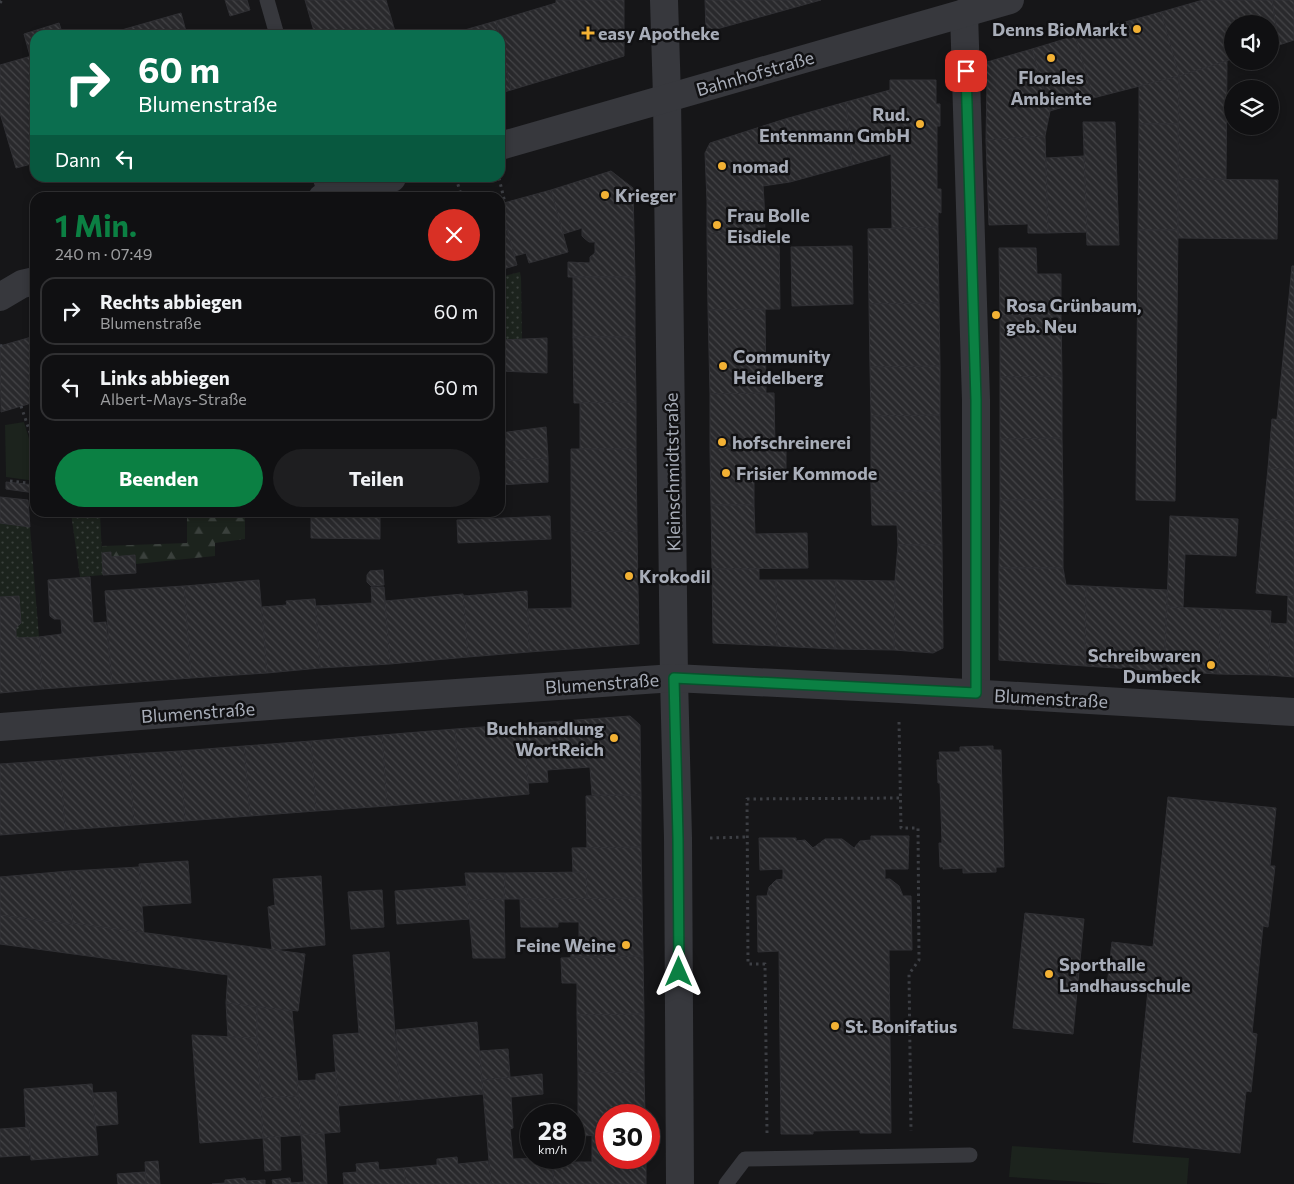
<!DOCTYPE html>
<html lang="de">
<meta charset="utf-8">
<style>
body{margin:0;font-family:Commissioner,sans-serif;background:#1e1e20;color:#f1f3f6;height:100vh;display:flex;flex-direction:column;font-size:19px;white-space:nowrap}
*{box-sizing:border-box;margin:0}
p{font-size:16px;color:#9c9d9f}
.icon{flex:none;width:28px;height:28px;fill:none;stroke:currentColor;stroke-width:2;stroke-linecap:round;stroke-linejoin:round}
.map{position:relative;flex:1;overflow:hidden}
.panel{position:absolute;left:30px;top:192px;width:475px;height:325px;display:flex;flex-direction:column;background:#101012;border-radius:15px;box-shadow:0 2px 8px #0003,0 0 0 1px #303032}
.panel>*{flex:none}
.top-card{position:absolute;left:30px;top:30px;width:475px;height:152px;border-radius:15px;box-shadow:0 2px 8px #0003,0 0 0 1px #303032;background:#0b6e4f;color:#fff;overflow:hidden}
.buttons{position:absolute;left:1224px;top:15px;display:grid;gap:10px}
.buttons a{display:grid;place-items:center;width:55px;height:55px;border-radius:50%;background:#101012;box-shadow:0 2px 8px #0003,0 0 0 1px #303032;font-size:25px}
.speed{position:absolute;left:520px;top:1104px;display:flex;gap:10px;font-size:25px;font-weight:700;text-align:center}
.speed>*{display:grid;place-content:center;width:65px;height:65px;border-radius:50%;background:#101012;box-shadow:0 2px 8px #0003,0 0 0 1px #303032;line-height:1}
.speed small{font-size:12px;font-weight:400}
.speed .limit{border:8px solid #d22;background:#fff;color:#111}
.pin{position:absolute;display:grid;place-items:center;width:42px;height:42px;color:#fff;margin:-21px;border-radius:10px;box-shadow:0 2px 8px #0006}
.me{position:absolute;width:55px;margin:-28px;rotate:0deg;stroke-linejoin:round;filter:drop-shadow(0 0 4px #0008)}
.turn{display:flex;align-items:center;gap:18px;height:105px;padding:0 25px;font-size:22px}
.turn .icon{width:65px;height:65px;stroke-width:2.5}
.turn b{display:block;font-size:35px;line-height:42px}
.then{display:flex;align-items:center;height:48px;padding:0 25px;background:#0003;gap:10px;font-size:19px}
.round{display:grid;place-items:center;flex:none;width:52px;height:52px;border-radius:26px;background:#1e1e20}
.overview{display:flex;align-items:center;justify-content:space-between;height:85px;padding:0 25px}
h1{font-size:30px;font-weight:700;line-height:38px;color:#0b8043}
.primary-button{display:flex;gap:10px;margin-top:auto;padding:10px 25px}
.primary-button a{flex:1;height:58px;border-radius:30px;background:#0b8043;color:#fff;font-size:20px;font-weight:700;line-height:58px;text-align:center}
.primary-button a+a{background:#1e1e20;color:#f1f3f6}
ul{padding:0;list-style:none}
li{display:flex;align-items:center;gap:15px;height:68px;margin:0 10px 8px;padding:0 15px;border:2px solid #303032;border-radius:15px}
li div{flex:1}
li b{display:block;font-size:19px}
li em{font-style:normal}
.map>svg:first-child{display:block}
.green{fill:#1c231d}
.forest{fill:url(#forest-firs)}
.garden{fill:url(#garden-dots)}
.building{fill:url(#building-back-hatch);stroke:#303034}
.lines{fill:none;stroke-linecap:round;stroke-linejoin:round}
.path{stroke:#3d3f44;stroke-width:3;stroke-dasharray:2.5 4;stroke-linecap:butt}
.service{stroke:#37383d;stroke-width:15}
.minor{stroke:#37383d;stroke-width:28}
.route-casing{stroke:#07532c;stroke-width:12}
.route{stroke:#0b8043;stroke-width:9}
.poi-dot{fill:#f2b134;stroke:#111113;stroke-width:2}
.labels{text-anchor:middle;dominant-baseline:central;stroke-width:5;stroke-linejoin:round;paint-order:stroke}
.poi-label{font-size:18px;font-weight:bold;fill:#a8adb8;stroke:#111113;text-anchor:start}
.street-label{font-size:18px;fill:#a8adb8;stroke:#111113}
</style>
<div class="map">
<svg width="1294" height="1184" viewBox="0 0 1294 1184">
<defs>
<pattern id="forest-firs" width="22" height="20" patternUnits="userSpaceOnUse" patternTransform="scale(1.25)"><rect width="22" height="20" fill="#1c231d"/><path d="M5 1l3.5 6h-7zM16 11l3.5 6h-7z" fill="#3a403c"/></pattern>
<pattern id="garden-dots" width="8" height="8" patternUnits="userSpaceOnUse" patternTransform="scale(1.25)"><rect width="8" height="8" fill="#1c231d"/><path d="M2 2h.1M6 6h.1" fill="none" stroke="#3a403c" stroke-width="1.8" stroke-linecap="round"/></pattern>
<pattern id="building-back-hatch" width="6" height="6" patternUnits="userSpaceOnUse" patternTransform="scale(1.25)"><rect width="6" height="6" fill="#29292c"/><path d="M-1 5l2 2M0 0l6 6M5-1l2 2" fill="none" stroke="#454548"/></pattern>
</defs>
<rect width="100%" height="100%" fill="#161618"/>
<g class="green">
<path d="M24,422l11,36v23l-29,-4 -1,-52z"/>
<path d="M1012,1146l177,12 -2,26h-75l-103,-7z"/>
</g>
<path class="forest" d="M187,513h58v26l-30,4v13l-79,8 -1,-9 -24,2 -1,-5 -8,1v-7l85,-3z"/>
<g class="garden">
<path d="M520,272l1,6 1,61 -22,1v-63z"/>
<path d="M71,513h29l3,62 -23,2z"/>
<path d="M0,523l30,4 9,110 -23,1v-10l3,-32 -19,1z"/>
</g>
<g class="building">
<path d="M225,0h22l3,10 -20,6z"/>
<path d="M305,0h81l10,35h-81z"/>
<path d="M556,0h68v56l-113,34 -11,-50v-5h-1l-3,-14 60,-18z"/>
<path d="M705,0h116l-115,32z"/>
<path d="M1203,0h69l7,45 -9,2v-23h-38v35l-53,17 -18,-64z"/>
<path d="M1272,0h22v40l-15,5z"/>
<path d="M1161,12l18,64 -86,22 -18,-62z"/>
<path d="M181,13l6,22h-83z"/>
<path d="M496,21l3,14h-52z"/>
<path d="M59,23l4,12h-28v20l-5,1 -6,-22z"/>
<path d="M1075,36l18,62 -43,13 -18,-62z"/>
<path d="M500,40l11,50 -11,3z"/>
<path d="M1032,49l18,62 -5,25 -59,4 1,-58 -2,-3v-7l2,-10z"/>
<path d="M35,55v108l-19,5 -16,-55v-48z"/>
<path d="M1227,61l-1,118h-48l1,-103z"/>
<path d="M1179,76l-1,48h-39v-38z"/>
<path d="M890,80h46v24h4v22h-3v63h4v24l-3,-1v15l-46,1 -1,-74 -39,11 -6,-63 44,-12z"/>
<path d="M846,102l6,63 -62,17 -5,-63z"/>
<path d="M785,119l5,63 -27,4 1,15h-57l-2,-48 5,-10z"/>
<path d="M1083,122h32l4,123h-32z"/>
<path d="M1139,124h39v106h-40z"/>
<path d="M1045,136l3,97h-20v-9l-39,1 -3,-85z"/>
<path d="M1084,156l3,76 -39,1 -2,-75z"/>
<path d="M611,171l22,17 2,89h-67v-15l22,1v-6l5,-4v-11h-6l-5,-4 -2,-2v-8l-19,6 -12,-44z"/>
<path d="M1178,179l100,1 -1,59 -99,-1z"/>
<path d="M551,190l17,62 -39,11 -3,-10 -11,3 -15,-52z"/>
<path d="M707,201h57l1,32 -58,1z"/>
<path d="M500,204l17,61 -17,5z"/>
<path d="M938,227l1,76 -70,1 -1,-75z"/>
<path d="M1138,230h40l-3,271 -39,-1z"/>
<path d="M765,233h14l1,76 -72,1 -1,-76z"/>
<path d="M852,246l1,58 -61,2 -1,-59z"/>
<path d="M999,248h37l1,26h24v42h-61z"/>
<path d="M1292,266h2v53l-7,-1z"/>
<rect x="573" y="277" width="62" height="60"/>
<path d="M939,303l1,63 -70,1 -1,-63z"/>
<path d="M765,309l1,84 -56,1 -2,-84z"/>
<path d="M1000,316h61l1,60 -62,1z"/>
<path d="M1287,318l7,1v51l-12,-1z"/>
<path d="M35,336v66l-34,10 -1,-66z"/>
<path d="M573,337h62l1,65 -62,1z"/>
<path d="M547,338v35l-47,-2v-31z"/>
<path d="M940,366v49l-69,1 -1,-49z"/>
<path d="M1282,369l12,1v51l-17,-2z"/>
<path d="M1062,376v62l-62,1v-62z"/>
<path d="M766,393h8l1,54 -65,2v-55z"/>
<path d="M636,402v47h-56v-46z"/>
<path d="M938,415h2l1,76h-70v-75z"/>
<path d="M1272,419l22,2v49l-26,-2z"/>
<path d="M546,427l2,31 -48,3v-28z"/>
<path d="M1062,438l1,62h-63v-61z"/>
<path d="M786,447v29l-32,1v28h-43l-1,-56z"/>
<path d="M571,449h65l1,82 -66,1z"/>
<path d="M548,458v24l-48,3v-24z"/>
<path d="M1268,468l26,2v51l-31,-2z"/>
<path d="M6,482l29,3v8l-29,-4z"/>
<path d="M871,491h70l1,54h-44l-1,-20h-25z"/>
<path d="M0,497l28,3 2,27 -30,-4z"/>
<path d="M1000,500h63v68h-64z"/>
<path d="M711,505h43l1,29 52,-1 1,35 -96,1z"/>
<path d="M311,512l69,1v26l-69,-1z"/>
<path d="M550,516l1,23 -93,4 -1,-23z"/>
<path d="M1170,516l68,3 -2,37 -51,-2 -2,54 -16,-1z"/>
<path d="M1263,519l31,2v75l-38,-3z"/>
<path d="M637,531l2,113 -110,8 -1,-43 44,-1 -1,-76z"/>
<path d="M898,545h44l1,103 -10,5 -39,-3 1,-69z"/>
<path d="M111,552v5l24,-2 1,18 -33,2 -1,-22z"/>
<path d="M999,568h64l3,17 20,1 -1,80 -86,-6z"/>
<path d="M712,569h47v11h17l1,66 -64,-3z"/>
<path d="M383,570l1,15 -13,1 -4,-4v-7l3,-4z"/>
<path d="M90,577l3,46 13,-1 6,62 -70,5 -3,-52 23,-3 -1,-15h-7l-4,-3 -2,-36z"/>
<path d="M259,580l8,93 -76,5 -7,-92z"/>
<path d="M776,580h60l-1,69 -58,-3z"/>
<path d="M836,580l59,1 -1,69 -59,-1z"/>
<path d="M184,586l7,92 -79,6 -7,-93z"/>
<path d="M1086,586l81,4 -3,81 -79,-5z"/>
<path d="M371,587h13l6,77 -70,4 -4,-62 56,-3z"/>
<path d="M527,591l2,61 -61,5 -5,-61z"/>
<path d="M463,594l5,63 -78,7 -5,-63z"/>
<path d="M1288,595l6,1v81l-26,-2 2,-52 17,1z"/>
<path d="M19,596l2,27 -5,5v10l23,-1 3,52 -42,4v-96z"/>
<path d="M315,599l5,69 -53,5 -5,-66 25,-2 -1,-4z"/>
<path d="M1167,607l54,2 -3,65 -54,-3z"/>
<path d="M1221,609l50,2 -3,64 -50,-1z"/>
<path d="M630,716l10,9 1,70h-49l-2,-28 -43,3 1,12 -20,1 -5,-59z"/>
<path d="M523,724l6,70 -69,6 -5,-71z"/>
<path d="M455,729l5,71 -73,6 -5,-71z"/>
<path d="M382,735l5,71 -71,5 -5,-70z"/>
<path d="M311,741l5,70 -66,5 -6,-70z"/>
<path d="M244,746l6,70 -65,5 -5,-70z"/>
<path d="M993,746v4h8l3,117h-8v5l-33,1v-5l-20,1v-2h-3l-1,-24h3l-2,-60h-2l-1,-23h3l-1,-8h21v-5z"/>
<path d="M180,751l5,70 -51,4 -5,-71z"/>
<path d="M129,754l5,71 -69,5 -5,-70z"/>
<path d="M60,760l5,70 -65,5v-71z"/>
<path d="M641,795v52l-54,1 -1,-52z"/>
<path d="M1168,797l108,11 -6,58h5l-7,61 -5,-1 -11,107 5,1 -6,58 -5,-1 -6,62 -107,-11 15,-152 -41,-4 5,-44 41,5z"/>
<path d="M871,836h38l-1,33h-23v10h5l9,7 4,10h8l1,54h-23l2,183h-31v-3l-47,1v3h-32l-2,-183 -21,1 -1,-56h10l2,-9 7,-7 7,-1v-10l-23,1 -1,-32h37v3l9,-1 8,8 12,-9h17l12,9 6,-7 11,-1z"/>
<path d="M641,847l1,51 -55,1 -1,-27 -13,1 -1,-25z"/>
<path d="M188,861l3,42 -49,3 -3,-42z"/>
<path d="M139,867l5,66 -72,-10 -3,-52z"/>
<path d="M69,871l4,54 -73,-10v-38z"/>
<path d="M586,872l1,27h-83l1,-26z"/>
<path d="M465,873h40l-1,26 -36,1z"/>
<path d="M321,876l4,69 -53,5 -4,-43 7,-2 -2,-26z"/>
<path d="M467,886l3,33 -73,5 -2,-33z"/>
<path d="M382,890l2,37 -33,2 -3,-37z"/>
<path d="M642,898l1,58 -72,1v-18h8v-17h-21v5h-37l-1,-28z"/>
<path d="M504,899l1,59h-32l-5,-58z"/>
<path d="M1025,913l59,6 -11,115 -60,-6z"/>
<path d="M0,915l73,10 -1,-2 233,31 -7,57 -72,-8 2,-28 -228,-31z"/>
<path d="M389,952l11,149 -62,5 -5,-71 26,-2 -6,-78z"/>
<path d="M643,956l1,58 -67,1v-32h-15l-1,-25z"/>
<path d="M226,1003l31,4v31l-29,-1z"/>
<path d="M257,1007l35,4 7,85 -38,2 -4,-60z"/>
<path d="M644,1014v58l-66,1 -1,-58z"/>
<path d="M477,1022l6,72 -83,7 -4,-71z"/>
<path d="M192,1035l65,3 6,100 -63,5z"/>
<path d="M508,1049l2,28 -28,3 -2,-29z"/>
<path d="M336,1072l4,60 -39,3 -4,-54 19,-1v-6z"/>
<path d="M644,1072l1,43h-39v20l-28,1v-63z"/>
<path d="M542,1074l1,20 -32,3 2,31 -3,1 3,30 39,-1 2,26h-63l-9,-104z"/>
<path d="M92,1084l6,71 -67,5 -2,-33 -3,1 -2,-39z"/>
<path d="M116,1092l2,32 -23,2 -2,-33z"/>
<path d="M299,1096l2,39 -38,3 -2,-40z"/>
<path d="M29,1127l1,28 -30,2v-28z"/>
<path d="M324,1133l3,51h-23l-3,-49z"/>
<path d="M606,1135v23h40v26h-92l-2,-26h19v4h21v-26z"/>
<path d="M280,1136l1,34 -16,1 -2,-33z"/>
<path d="M457,1157l1,7 30,-3 3,23h-85l-2,-16 33,-3v-6z"/>
<path d="M158,1161l2,23h-14l-1,-22z"/>
<path d="M378,1162l1,8 25,-2 2,16h-62l-1,-11 14,-1 -1,-8z"/>
<path d="M145,1172l1,12h-28l-1,-10z"/>
<path d="M245,1178l1,3 19,-1v4h-53l13,-1v-3z"/>
<path d="M290,1178l1,5 13,-1v2h-31l-1,-4z"/>
</g>
<g class="lines">
<g class="path">
<path d="M0,3l2,-3"/>
<path d="M456,178l6,20"/>
<path d="M499,178l6,25"/>
<path d="M0,345l2,1"/>
<path d="M21,406l14,41"/>
<path d="M10,481l25,3"/>
<path d="M899,722l2,106h17l1,132 -10,14 2,157"/>
<path d="M710,838l37,-1"/>
<path d="M767,1133l-2,-169h-17l-1,-165 153,-1"/>
</g>
<g class="service">
<path d="M267,0l10,35"/>
<path d="M320,178l6,18"/>
<path d="M726,1184l19,-25 225,-4"/>
</g>
<g class="minor">
<path d="M664,0l3,97 7,581 4,160 2,346"/>
<path d="M964,13l12,387v293"/>
<path d="M500,146l510,-146"/>
<path d="M322,198l70,-20"/>
<path d="M0,297l22,-13 13,-3"/>
<path d="M0,727l282,-22 392,-27 225,11 395,23"/>
</g>
</g>
<g class="lines">
<defs>
<path id="route" d="M679,972l-1,-134 -4,-160 302,15v-293l-10,-329"/>
</defs>
<use href="#route" class="route-casing"/>
<use href="#route" class="route"/>
</g>
<g class="poi-dot">
<circle cx="1137" cy="29" r="5"/>
<path d="M585.5 25.5h5v5h5v5h-5v5h-5v-5h-5v-5h5z"/>
<circle cx="1051" cy="58" r="5"/>
<circle cx="920" cy="124" r="5"/>
<circle cx="722" cy="166" r="5"/>
<circle cx="605" cy="195" r="5"/>
<circle cx="717" cy="225" r="5"/>
<circle cx="996" cy="315" r="5"/>
<circle cx="723" cy="366" r="5"/>
<circle cx="722" cy="442" r="5"/>
<circle cx="726" cy="473" r="5"/>
<circle cx="629" cy="576" r="5"/>
<circle cx="1211" cy="665" r="5"/>
<circle cx="614" cy="738" r="5"/>
<circle cx="626" cy="945" r="5"/>
<circle cx="1049" cy="974" r="5"/>
<circle cx="835" cy="1026" r="5"/>
</g>
<g class="labels">
<g class="poi-label">
<text x="1127" y="29" text-anchor="end">Denns BioMarkt</text>
<text x="598" y="33">easy Apotheke</text>
<text x="1051" y="77" text-anchor="middle">Florales<tspan x="1051" dy="21">Ambiente</tspan></text>
<text x="910" y="114" text-anchor="end">Rud.<tspan x="910" dy="21">Entenmann GmbH</tspan></text>
<text x="732" y="166">nomad</text>
<text x="615" y="195">Krieger</text>
<text x="727" y="215">Frau Bolle<tspan x="727" dy="21">Eisdiele</tspan></text>
<text x="1006" y="305">Rosa Grünbaum,<tspan x="1006" dy="21">geb. Neu</tspan></text>
<text x="733" y="356">Community<tspan x="733" dy="21">Heidelberg</tspan></text>
<text x="732" y="442">hofschreinerei</text>
<text x="736" y="473">Frisier Kommode</text>
<text x="639" y="576">Krokodil</text>
<text x="1201" y="655" text-anchor="end">Schreibwaren<tspan x="1201" dy="21">Dumbeck</tspan></text>
<text x="604" y="728" text-anchor="end">Buchhandlung<tspan x="604" dy="21">WortReich</tspan></text>
<text x="616" y="945" text-anchor="end">Feine Weine</text>
<text x="1059" y="964">Sporthalle<tspan x="1059" dy="21">Landhausschule</tspan></text>
<text x="845" y="1026">St. Bonifatius</text>
</g>
<g class="street-label">
<text transform="translate(755 73) rotate(-16)">Bahnhofstraße</text>
<text transform="translate(672 472) rotate(-91)">Kleinschmidtstraße</text>
<text transform="translate(602 683) rotate(-4)">Blumenstraße</text>
<text transform="translate(1051 698) rotate(3)">Blumenstraße</text>
<text transform="translate(198 712) rotate(-4)">Blumenstraße</text>
</g>
</g>
</svg>
<div class="buttons">
<a><svg class="icon" aria-label="sound" viewBox="0 0 24 24"><path d="M4 9h4l5-4v14l-5-4H4zM17 9q2 3 0 6"/></svg></a>
<a><svg class="icon" aria-label="layers" viewBox="0 0 24 24"><path d="M12 4l9 5-9 5-9-5zM3 14l9 5 9-5"/></svg></a>
</div>
<div class="speed"><div>28<small>km/h</small></div><div class="limit">30</div></div>
<div class="pin" style="left:966px;top:71px;background:#d93025"><svg class="icon" aria-label="arrive" viewBox="0 0 24 24"><path d="M6 21V4h12l-3 4 3 4H6"/></svg></div>
<svg class="me" style="left:679px;top:972px" viewBox="-20 -20 40 40"><path d="M0-17L14 15 0 8-14 15z" fill="#0b8043" stroke="#fff" stroke-width="4"/></svg>
<div class="top-card">
<div class="turn"><svg class="icon" aria-label="right" viewBox="0 0 24 24"><path d="M7 20v-9h11M14 6l5 5-5 5"/></svg><div><b>60 m</b>Blumenstraße</div></div>
<div class="then">Dann<svg class="icon" aria-label="left" viewBox="0 0 24 24"><path d="M17 20v-9H6M10 6l-5 5 5 5"/></svg></div>
</div>
<section class="panel">
<div class="overview"><div><h1>1 Min.</h1><p>240 m · 07:49</p></div><a class="round" style="background:#d93025;color:#fff"><svg class="icon" aria-label="close" viewBox="0 0 24 24"><path d="M6 6l12 12M18 6L6 18"/></svg></a></div>
<ul>
<li><svg class="icon" aria-label="right" viewBox="0 0 24 24"><path d="M7 20v-9h11M14 6l5 5-5 5"/></svg><div><b>Rechts abbiegen</b><p>Blumenstraße</p></div><em>60 m</em></li>
<li><svg class="icon" aria-label="left" viewBox="0 0 24 24"><path d="M17 20v-9H6M10 6l-5 5 5 5"/></svg><div><b>Links abbiegen</b><p>Albert-Mays-Straße</p></div><em>60 m</em></li>
</ul>
<div class="primary-button"><a>Beenden</a><a>Teilen</a></div>
</section>
</div>
